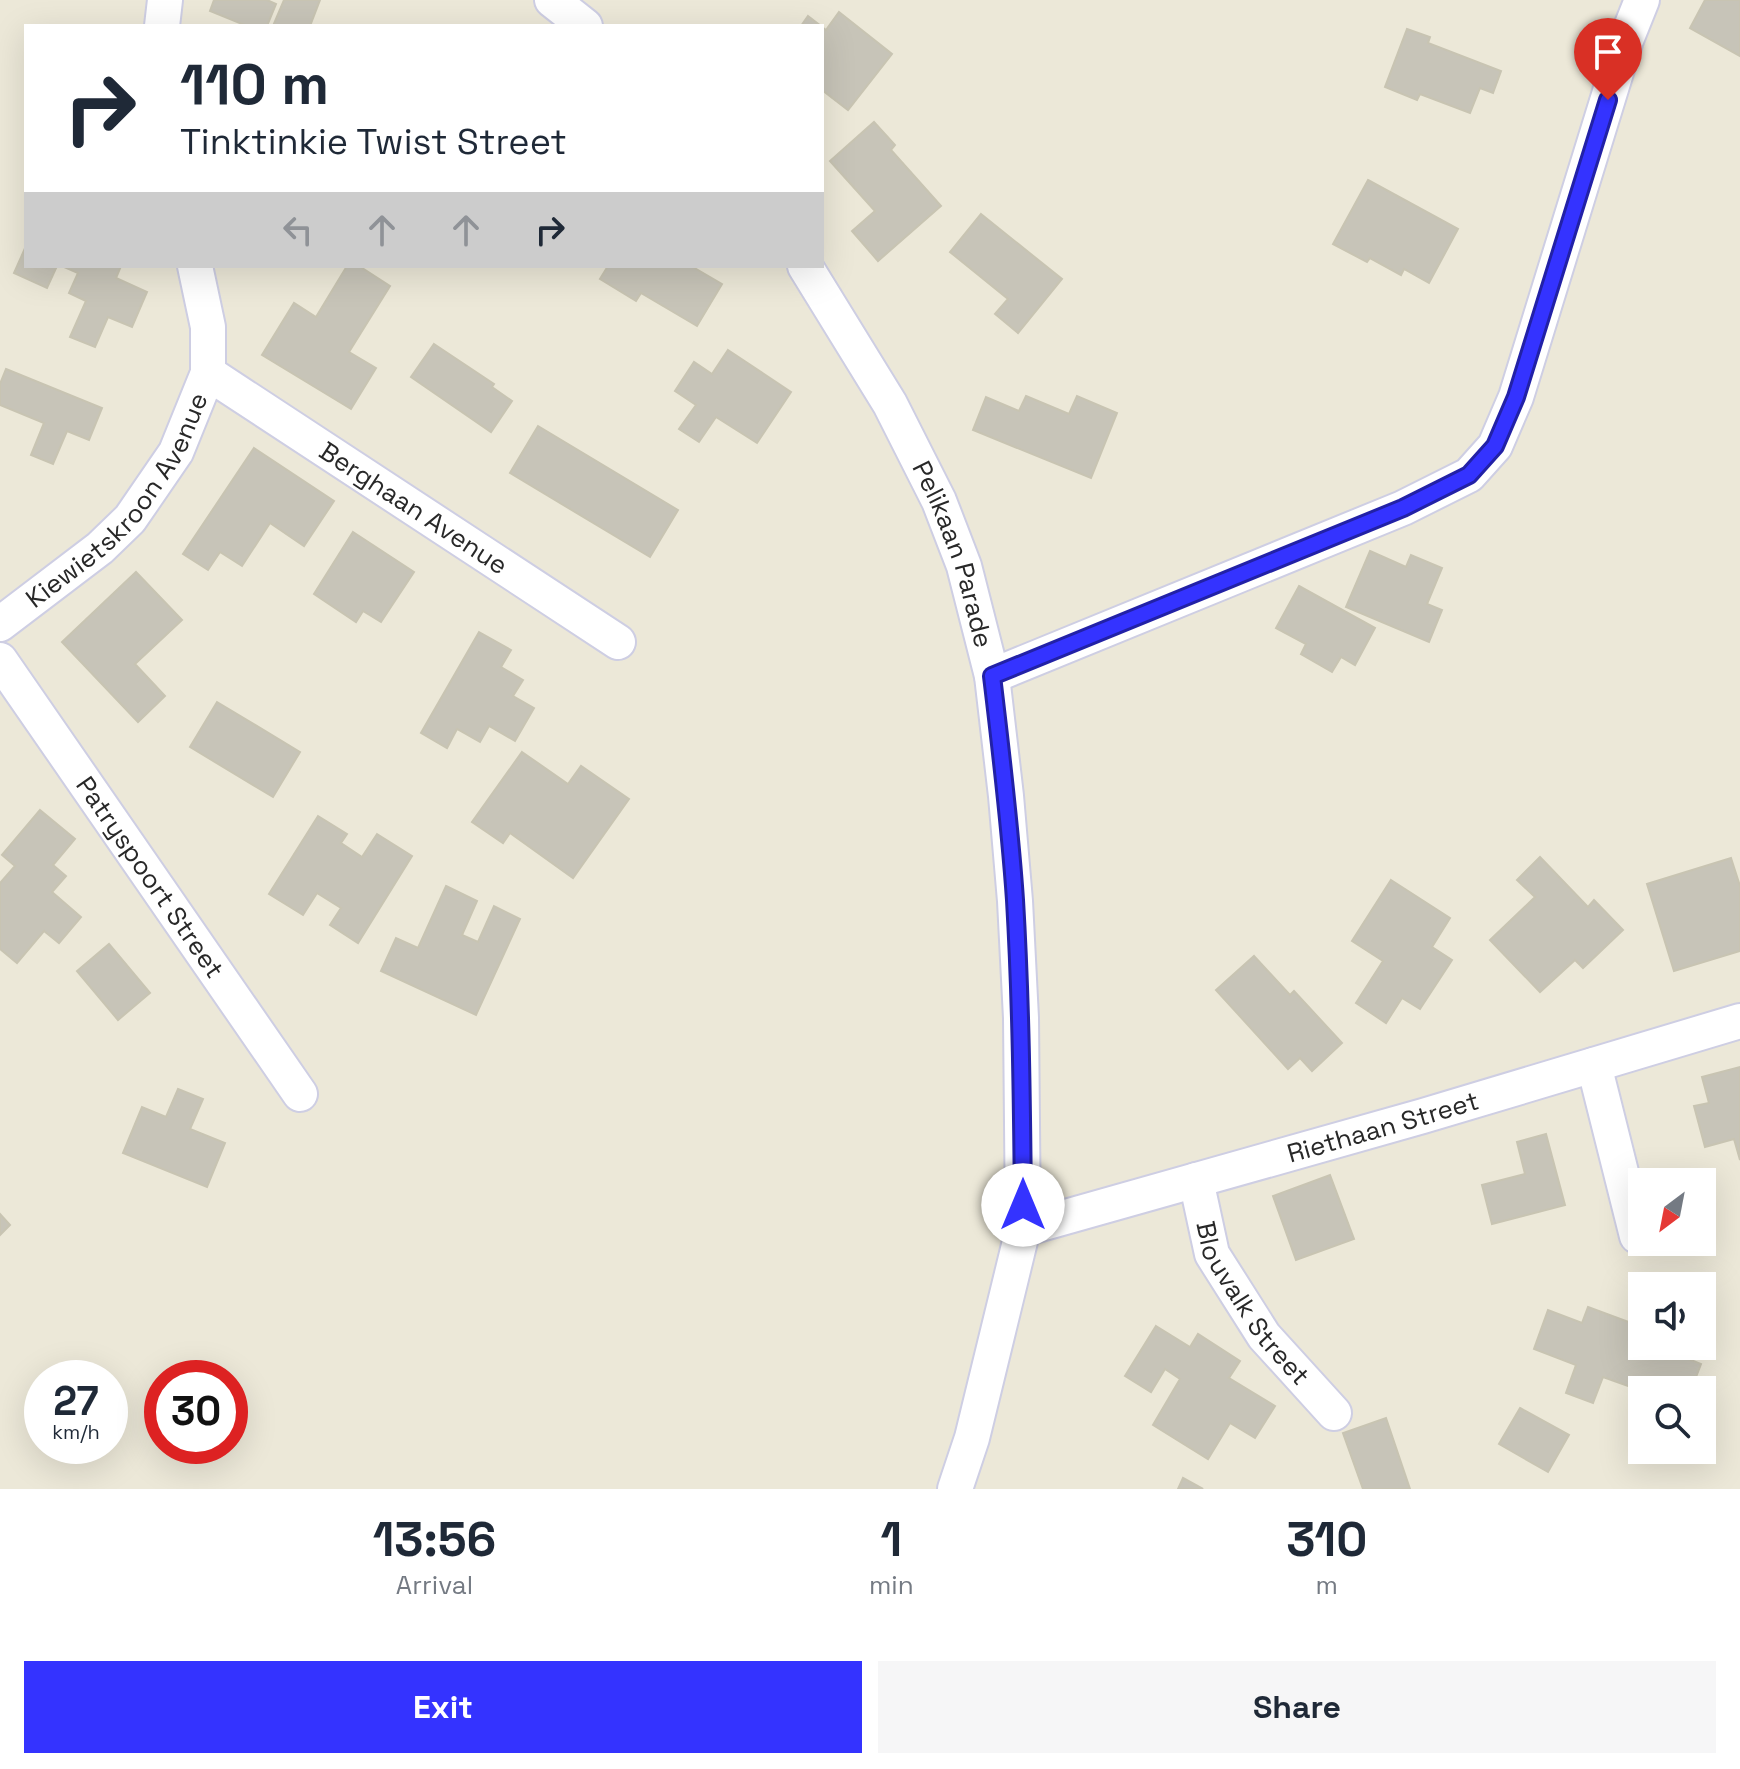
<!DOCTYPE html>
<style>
body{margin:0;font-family:"Space Grotesk",sans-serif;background:#f6f6f7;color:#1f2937;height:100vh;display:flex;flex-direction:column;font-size:30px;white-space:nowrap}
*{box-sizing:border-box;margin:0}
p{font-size:26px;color:#747a83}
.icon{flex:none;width:44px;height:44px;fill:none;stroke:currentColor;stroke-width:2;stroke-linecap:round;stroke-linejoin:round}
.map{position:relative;height:1489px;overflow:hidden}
.details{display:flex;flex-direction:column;background:#fff;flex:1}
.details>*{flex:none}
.banner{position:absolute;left:24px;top:24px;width:800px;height:244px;border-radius:0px;box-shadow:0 8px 32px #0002;background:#fff;color:#1f2937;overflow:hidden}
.needle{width:52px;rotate:212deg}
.tools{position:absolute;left:1628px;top:1168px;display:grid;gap:16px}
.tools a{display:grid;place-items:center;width:88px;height:88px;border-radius:0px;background:#fff;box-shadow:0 8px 32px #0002;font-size:40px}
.speed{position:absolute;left:24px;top:1360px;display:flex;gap:16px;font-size:40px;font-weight:700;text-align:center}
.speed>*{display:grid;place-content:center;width:104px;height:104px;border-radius:50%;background:#fff;box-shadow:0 8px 32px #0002;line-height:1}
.speed small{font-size:20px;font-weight:400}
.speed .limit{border:12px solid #d22;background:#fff;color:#111}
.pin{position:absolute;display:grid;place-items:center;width:68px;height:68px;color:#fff;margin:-82px -34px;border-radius:50% 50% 50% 0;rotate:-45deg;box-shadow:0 0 8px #0007}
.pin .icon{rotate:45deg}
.me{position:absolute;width:88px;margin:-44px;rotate:0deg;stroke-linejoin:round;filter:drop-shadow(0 0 6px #0008)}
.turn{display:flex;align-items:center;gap:28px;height:168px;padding:0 24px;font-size:36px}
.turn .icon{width:104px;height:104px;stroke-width:2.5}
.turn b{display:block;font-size:56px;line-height:68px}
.lanes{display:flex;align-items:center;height:76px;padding:0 24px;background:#0003;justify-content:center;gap:40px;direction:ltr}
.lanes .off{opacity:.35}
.eta{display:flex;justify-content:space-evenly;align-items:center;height:136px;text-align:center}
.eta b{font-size:48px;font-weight:600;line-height:56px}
.button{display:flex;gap:16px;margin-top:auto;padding:16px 24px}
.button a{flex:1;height:92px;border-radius:0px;background:#3433ff;color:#fff;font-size:32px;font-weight:600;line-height:92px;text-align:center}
.button a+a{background:#f6f6f7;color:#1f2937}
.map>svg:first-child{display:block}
.building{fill:#c7c4b8;stroke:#c8c4b2;stroke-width:2}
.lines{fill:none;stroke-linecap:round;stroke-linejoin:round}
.minor-casing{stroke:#cecee3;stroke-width:38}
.minor{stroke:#fff;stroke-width:34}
.route-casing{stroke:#2221a6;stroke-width:20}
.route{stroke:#3433ff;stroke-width:14}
.labels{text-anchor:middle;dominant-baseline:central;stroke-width:6;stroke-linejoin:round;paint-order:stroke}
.street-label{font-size:26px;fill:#282828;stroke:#fff}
</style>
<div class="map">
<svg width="1740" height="1489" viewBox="0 0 1740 1489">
<rect width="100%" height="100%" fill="#ece8d8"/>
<g class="building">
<path d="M214,0h53l9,4 -9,22h-20l-37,-15z"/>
<path d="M284,0h36l-10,26h-37z"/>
<path d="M1705,0h35v56l-50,-28z"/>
<path d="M839,12l53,42 -44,56 -26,-20v-63l4,3z"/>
<path d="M808,16l13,10h-20z"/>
<path d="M1407,29l23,8 -2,6 73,28 -8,22 -13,-5 -10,25 -50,-19 -3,6 -32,-13z"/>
<path d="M874,122l21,23 -4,5 50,56 -63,55 -26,-30 23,-20 -45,-50z"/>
<path d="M1368,180l90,49 -29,54 -25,-14 -3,6 -31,-17 -3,4 -34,-18z"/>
<path d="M981,214l81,65 -44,54 -23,-19 13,-15 -58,-47z"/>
<path d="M26,246v20h31l-10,22 -33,-15z"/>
<path d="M62,266h59l-5,12 31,14 -15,35 -24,-10 -13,30 -25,-10 16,-36 -17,-8 9,-20z"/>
<path d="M347,266h12l31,20 -41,66 27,16 -25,41 -89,-54 32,-52 22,14z"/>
<path d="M608,266h83l31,18 -25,42 -56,-33 -5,8 -36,-22z"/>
<path d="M434,344l60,40 -2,3 20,14 -21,31 -80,-55z"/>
<path d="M728,350l63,42 -34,51 -41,-26 -17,25 -20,-13 17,-24 -21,-14 19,-29 18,12z"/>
<path d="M6,369l96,39 -13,32 -22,-9 -14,33 -22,-9 13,-32 -44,-18v-21z"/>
<path d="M1026,396l43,18 8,-18 40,17 -26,65 -118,-48 13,-33 33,14z"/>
<path d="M538,426l140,84 -28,47 -140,-84z"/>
<path d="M254,448l80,53 -30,45 -34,-23 -28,43 -22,-14 -12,18 -25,-16z"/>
<path d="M353,532l61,40 -33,50 -18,-11 -7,11 -42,-28z"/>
<path d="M1370,551l36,16 5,-12 31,13 -15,36 15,6 -13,32 -83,-35z"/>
<path d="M136,572l46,48 -47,44 30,32 -27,26 -76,-80z"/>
<path d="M1299,586l76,42 -20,37 -14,-8 -9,15 -31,-18 5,-10 -30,-16z"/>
<path d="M479,632l32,18 -10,17 22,13 -10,16 21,12 -19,33 -26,-15 -9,16 -23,-13 -10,19 -26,-15z"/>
<path d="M217,702l83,50 -27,45 -83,-50z"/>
<path d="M522,752l46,32 13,-18 48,33 -56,79 -63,-45 -7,10 -31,-21z"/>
<path d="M40,810l35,29 -22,26 13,11 -14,16 29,25 -22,26 -15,-12 -27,32 -17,-14v-66l15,-17 -13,-11z"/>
<path d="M318,816l29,18 -6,9 21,14 15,-23 35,22 -54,87 -28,-18 11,-17 -24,-15 -14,22 -34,-21z"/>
<path d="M1540,857l48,50 6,-7 29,30 -40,38 -8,-8 -35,32 -50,-52 45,-43 -18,-17z"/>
<path d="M1731,858l9,28v65l-66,20 -27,-87z"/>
<path d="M1391,880l59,38 -18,29 20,13 -32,49 -18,-11 -16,25 -30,-20 27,-42 -31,-20z"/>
<path d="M446,886l31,15 -15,34 16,7 16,-36 26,13 -44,96 -95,-44 15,-33 22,10z"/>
<path d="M109,944l41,49 -32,27 -41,-49z"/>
<path d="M1254,956l36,39 4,-4 48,52 -30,28 -12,-13 -12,11 -72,-79z"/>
<path d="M1740,1067v93l-6,-21 -29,8 -11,-41 15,-3 -7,-26z"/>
<path d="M178,1089l25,10 -13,30 35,14 -18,44 -84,-34 19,-46 24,10z"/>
<path d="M1546,1134l19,71 -73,19 -10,-39 43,-11 -8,-32z"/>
<path d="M1330,1175l24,64 -58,21 -23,-64z"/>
<path d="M0,1214l10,11 -10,10z"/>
<path d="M1588,1307l54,20v19h48l-4,12 15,6 -10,26 -49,1 -39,-14 -10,26 -27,-10 10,-28 -42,-16 14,-39 34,13z"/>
<path d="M1156,1326l34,21 8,-13 42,27 -11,17 46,28 -20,32 -25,-15 -22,36 -55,-34 27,-46 -15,-10 -14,23 -26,-16z"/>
<path d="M1520,1408l49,27 -21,37 -49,-28z"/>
<path d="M1386,1418l24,71h-47l-20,-56z"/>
<path d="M1183,1478l20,11h-25z"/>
</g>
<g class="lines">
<defs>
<g id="minor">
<path d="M552,0l33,26"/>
<path d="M162,26l3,-26"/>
<path id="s1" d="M805,266l85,138 49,97 25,65 28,110 14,120 9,105 6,117 2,211 -51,209 -17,51"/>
<path id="s2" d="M208,373l410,269"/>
<path id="s3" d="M0,624l100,-76 30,-29 46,-67 32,-79v-46l-13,-61"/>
<path id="s4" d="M0,660l300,434"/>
<path d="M992,676l411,-168 66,-33 26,-29 21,-49 110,-357 16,-40"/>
<path d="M1594,1065l43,171"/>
<path id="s5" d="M1196,1180l16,74 52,82 70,77"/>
<path id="s6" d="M1023,1229l400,-113 317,-95"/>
</g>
</defs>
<use href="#minor" class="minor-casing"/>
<use href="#minor" class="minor"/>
</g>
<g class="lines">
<defs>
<path id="route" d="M1023,1205c-1,-102 -2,-203 -8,-305 -5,-75 -14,-149 -23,-224l411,-168 66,-33 26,-29 21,-49 92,-297"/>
</defs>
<use href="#route" class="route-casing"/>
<use href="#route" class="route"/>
</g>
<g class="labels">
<g class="street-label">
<text stroke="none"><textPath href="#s3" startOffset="174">Kiewietskroon Avenue</textPath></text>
<text stroke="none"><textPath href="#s2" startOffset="246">Berghaan Avenue</textPath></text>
<text stroke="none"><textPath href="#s1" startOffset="326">Pelikaan Parade</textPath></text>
<text stroke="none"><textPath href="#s4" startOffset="264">Patryspoort Street</textPath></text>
<text stroke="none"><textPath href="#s6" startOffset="374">Riethaan Street</textPath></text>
<text stroke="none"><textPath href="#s5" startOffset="138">Blouvalk Street</textPath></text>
</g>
</g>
</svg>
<div class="tools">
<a><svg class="needle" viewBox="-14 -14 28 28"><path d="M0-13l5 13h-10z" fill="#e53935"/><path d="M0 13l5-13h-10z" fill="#747a83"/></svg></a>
<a><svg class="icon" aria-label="sound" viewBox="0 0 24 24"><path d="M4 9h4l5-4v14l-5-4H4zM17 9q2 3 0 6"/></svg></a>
<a><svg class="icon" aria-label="search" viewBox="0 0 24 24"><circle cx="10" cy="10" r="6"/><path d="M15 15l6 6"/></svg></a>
</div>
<div class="speed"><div>27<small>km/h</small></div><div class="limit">30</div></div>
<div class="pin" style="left:1608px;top:100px;background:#d93025"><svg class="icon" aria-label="arrive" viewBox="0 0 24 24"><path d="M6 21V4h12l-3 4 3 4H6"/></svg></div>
<svg class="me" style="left:1023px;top:1205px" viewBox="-20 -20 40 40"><circle r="19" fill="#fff"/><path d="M0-13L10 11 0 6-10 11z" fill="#3433ff"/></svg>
<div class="banner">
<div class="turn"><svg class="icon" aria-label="right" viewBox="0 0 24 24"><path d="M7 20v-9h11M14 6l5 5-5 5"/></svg><div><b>110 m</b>Tinktinkie Twist Street</div></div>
<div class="lanes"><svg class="icon off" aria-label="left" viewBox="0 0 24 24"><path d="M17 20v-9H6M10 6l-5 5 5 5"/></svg><svg class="icon off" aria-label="ahead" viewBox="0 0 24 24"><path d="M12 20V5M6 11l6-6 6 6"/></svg><svg class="icon off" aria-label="ahead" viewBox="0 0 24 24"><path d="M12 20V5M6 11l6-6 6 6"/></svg><svg class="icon" aria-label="right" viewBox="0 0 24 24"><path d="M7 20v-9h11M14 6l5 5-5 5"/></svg></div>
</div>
</div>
<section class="details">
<div class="eta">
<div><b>13:56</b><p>Arrival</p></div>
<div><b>1</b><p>min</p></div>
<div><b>310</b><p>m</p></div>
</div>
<div class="button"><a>Exit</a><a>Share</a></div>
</section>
